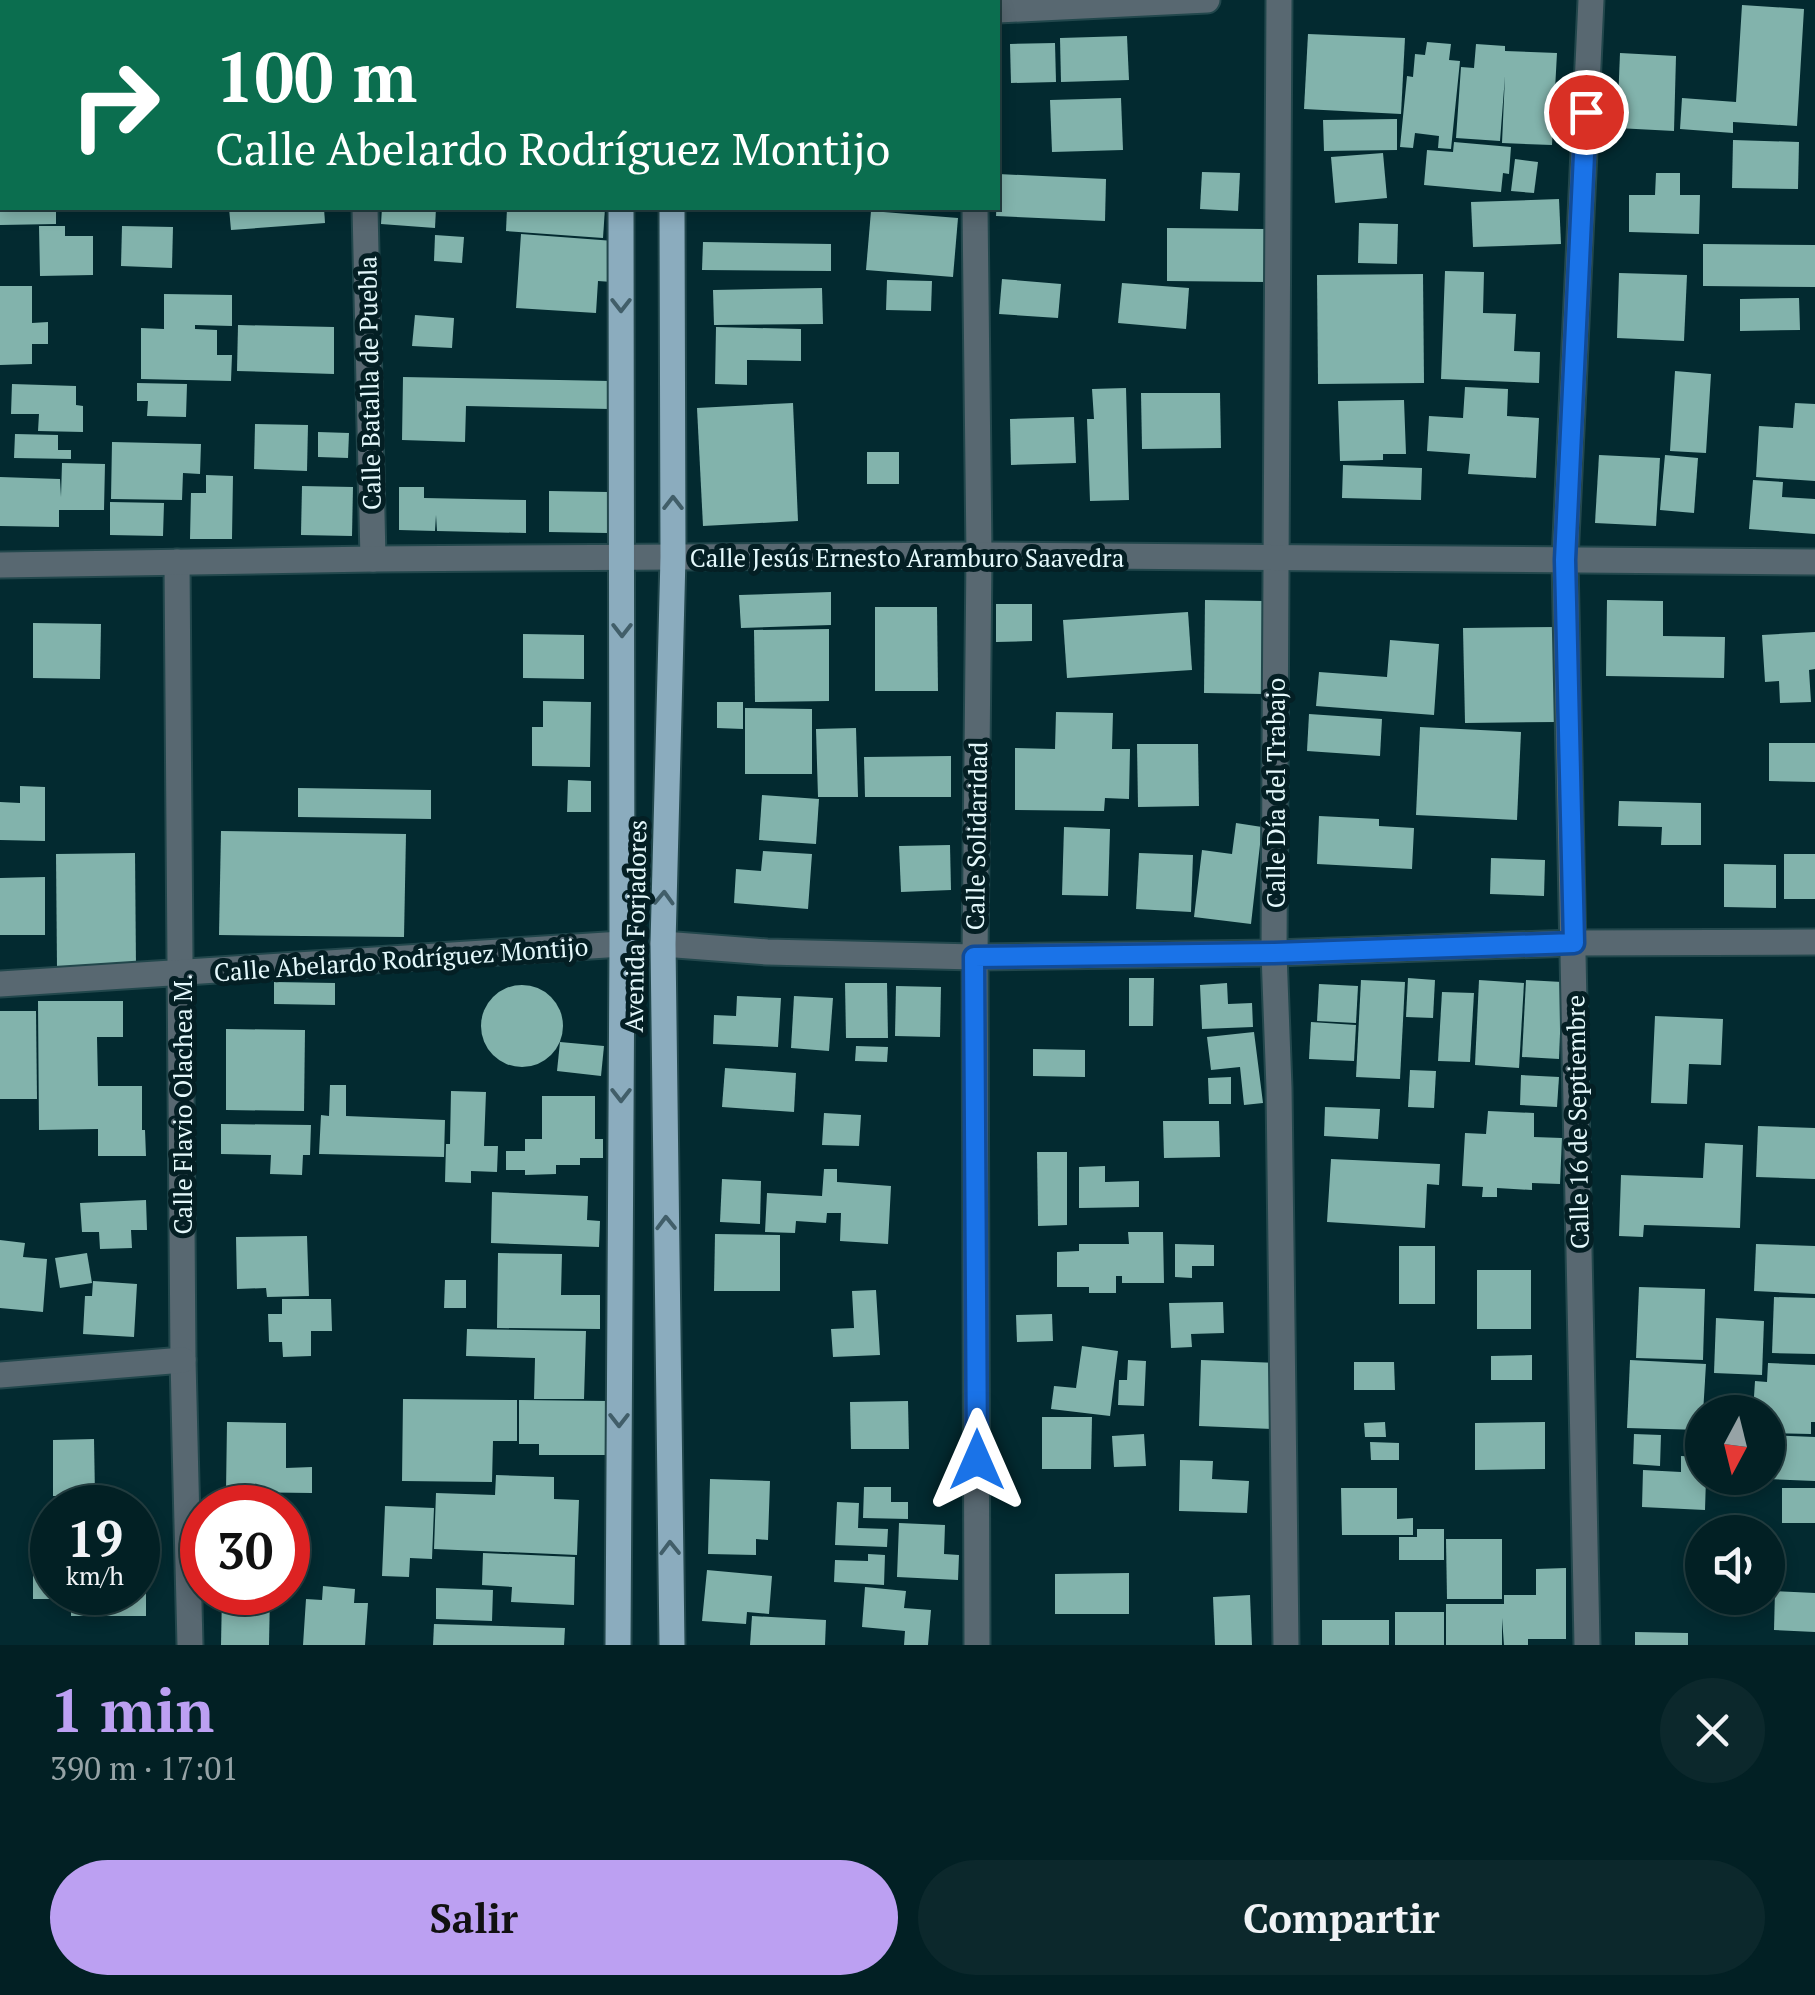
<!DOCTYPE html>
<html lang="es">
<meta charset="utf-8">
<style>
body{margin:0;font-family:"PT Serif",serif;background:#0c282c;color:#f1f3f6;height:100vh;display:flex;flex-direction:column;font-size:38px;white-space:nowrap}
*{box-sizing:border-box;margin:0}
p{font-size:32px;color:#96a3a6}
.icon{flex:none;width:55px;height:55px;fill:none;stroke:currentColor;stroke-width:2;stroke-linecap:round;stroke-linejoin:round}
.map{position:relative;height:1645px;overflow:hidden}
.details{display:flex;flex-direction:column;background:#022024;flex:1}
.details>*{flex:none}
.hud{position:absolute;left:0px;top:0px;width:1000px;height:210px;box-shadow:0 5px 15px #0003,0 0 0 2px #233e41;background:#0b6e4f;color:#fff;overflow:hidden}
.needle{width:65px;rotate:187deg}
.controls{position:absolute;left:1685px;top:1395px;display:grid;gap:20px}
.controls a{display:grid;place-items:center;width:100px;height:100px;border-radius:50%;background:#022024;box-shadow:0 5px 15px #0003,0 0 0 2px #233e41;font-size:50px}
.speed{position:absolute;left:30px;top:1485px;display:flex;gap:20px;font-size:50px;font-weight:700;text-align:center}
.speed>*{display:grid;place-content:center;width:130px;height:130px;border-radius:50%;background:#022024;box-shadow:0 5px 15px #0003,0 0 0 2px #233e41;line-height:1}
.speed small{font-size:25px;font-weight:400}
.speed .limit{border:15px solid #d22;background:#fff;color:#111}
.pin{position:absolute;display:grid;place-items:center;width:85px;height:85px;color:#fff;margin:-42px;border:5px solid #fff;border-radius:50%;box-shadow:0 2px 10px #0007}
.me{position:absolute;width:110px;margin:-55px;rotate:0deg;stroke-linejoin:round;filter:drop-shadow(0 0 8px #0008)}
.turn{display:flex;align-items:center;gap:35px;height:210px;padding:0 50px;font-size:45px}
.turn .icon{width:130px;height:130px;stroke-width:2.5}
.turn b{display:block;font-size:70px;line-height:85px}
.round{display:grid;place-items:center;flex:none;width:105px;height:105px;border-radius:52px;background:#0c282c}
.summary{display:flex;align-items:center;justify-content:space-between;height:170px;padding:0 50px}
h1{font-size:60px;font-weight:800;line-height:75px;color:#bca0f2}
.button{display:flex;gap:20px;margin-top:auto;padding:20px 50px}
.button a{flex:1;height:115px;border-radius:60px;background:#bca0f2;color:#111;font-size:40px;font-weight:800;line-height:115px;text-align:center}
.button a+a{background:#0c282c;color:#f1f3f6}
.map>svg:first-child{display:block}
.building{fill:#82b3ac}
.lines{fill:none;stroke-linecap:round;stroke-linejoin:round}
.minor-casing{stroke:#22474c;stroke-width:29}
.major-casing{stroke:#22474c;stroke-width:29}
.minor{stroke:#586871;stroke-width:25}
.major{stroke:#8bacbe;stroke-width:25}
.oneway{stroke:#415e69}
.route-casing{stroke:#114b97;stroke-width:25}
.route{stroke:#1a73e8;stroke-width:18}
.labels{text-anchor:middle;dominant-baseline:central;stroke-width:10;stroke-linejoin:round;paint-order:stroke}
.street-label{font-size:25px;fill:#e4f8fb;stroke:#041f24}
</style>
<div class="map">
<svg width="1815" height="1645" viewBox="0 0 1815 1645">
<rect width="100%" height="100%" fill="#032a30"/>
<g class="building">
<path d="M1742,5l62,4 -7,117 -64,-4v11l-53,-4 2,-31 54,4z"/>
<path d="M1308,34l97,4 -4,76 -97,-5z"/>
<path d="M1127,36l2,44 -68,2 -1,-44z"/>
<path d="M1427,42l24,2 -2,16 11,1 -9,88 -13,-1 1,-12 -24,-3 -2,15 -13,-1 7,-71 6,1 2,-23 10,1z"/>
<path d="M1055,43l1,39 -45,1 -1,-39z"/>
<path d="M1476,44l29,2v5l52,2 -5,92 -50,-2 3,-67 -5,65 -44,-3 5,-71 13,1z"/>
<path d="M1620,53l56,3 -2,75 -57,-3z"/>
<path d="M1121,98l2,52 -71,2 -2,-52z"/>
<path d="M1397,119v31l-73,1 -1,-31z"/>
<path d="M1733,140l66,2 -1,47 -66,-1z"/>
<path d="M1454,142l57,5 -2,27 -6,-1 -2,19 -77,-7 3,-35 26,2z"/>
<path d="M1383,153l4,45 -52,5 -4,-46z"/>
<path d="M1515,159l23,3 -4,31 -23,-2z"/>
<path d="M1202,172l38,1 -2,38 -38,-2z"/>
<path d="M1656,173h24v22h20l-1,39 -70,-2v-37h26z"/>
<path d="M998,174l108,5 -1,42 -109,-5z"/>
<path d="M1559,199l2,45 -88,3 -2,-45z"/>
<path d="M0,208h56v16l-56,1z"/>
<path d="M229,208h95l1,15 -94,7z"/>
<path d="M382,208h54l-1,20 -54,-4z"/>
<path d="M507,208h98l-2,30 -97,-7z"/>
<path d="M871,211l87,7 -5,59 -87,-7z"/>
<path d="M1359,223l39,1 -1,40 -39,-1z"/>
<path d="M39,226h26v10h28v39l-53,1z"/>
<path d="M122,226l51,1 -1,41 -51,-2z"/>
<path d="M1167,228l99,1v53l-99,-1z"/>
<path d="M521,234l93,7 -2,41 -14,-1 -2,32 -80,-5z"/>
<path d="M435,235l29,2 -2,26 -28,-2z"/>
<path d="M703,242l128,2v27l-129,-1z"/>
<path d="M1703,244l112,1v42l-112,-1z"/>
<path d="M1445,271l39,1 -1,41 33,1 -2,37 26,1 -1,31 -98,-4z"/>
<path d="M1619,273l68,2 -3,66 -67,-3z"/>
<path d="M1423,274l1,109 -106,1 -1,-109z"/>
<path d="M1002,279l59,5 -3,34 -59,-4z"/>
<path d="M887,280l45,1 -1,30 -45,-1z"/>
<path d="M1122,283l67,5 -3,41 -68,-6z"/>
<path d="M0,286h32v37l16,-1v22h-16v20l-32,1z"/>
<path d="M822,288l1,36 -109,1 -1,-35z"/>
<path d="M164,294l68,1v31l-37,-1v4l22,1v25h15l-1,26 -90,-2v-51l23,1z"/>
<path d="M1799,298l1,32 -60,1v-32z"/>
<path d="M415,315l39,3 -2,30 -40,-2z"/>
<path d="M238,325l96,2v47l-97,-3z"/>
<path d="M716,327l85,2v32l-54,-1v25l-32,-1z"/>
<path d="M1675,371l36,3 -5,79 -36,-2z"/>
<path d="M403,377l207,4v28l-144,-3 -1,36 -63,-2z"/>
<path d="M137,383l50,1 -1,33 -39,-1 1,-15h-11z"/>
<path d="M12,384l64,2v19l7,1v26l-45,-1 1,-17h-28z"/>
<path d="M1465,387l43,2 -1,27 32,2 -3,60 -68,-4 2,-20 -43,-3 2,-35 34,2z"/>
<path d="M1126,388l3,112 -39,1 -3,-82h7l-2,-30z"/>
<path d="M1141,393h79l1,55 -79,1z"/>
<path d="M1404,400l2,54h-23v6l-43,1 -2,-60z"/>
<path d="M793,403l5,118 -95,5 -6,-118z"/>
<path d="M1795,403l20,1v77l-59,-4 3,-51 34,2z"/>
<path d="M1074,417l2,46 -65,2 -1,-46z"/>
<path d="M255,424l53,1 -1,46 -53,-2z"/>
<path d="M318,432l31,1 -1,25 -30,-1z"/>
<path d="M15,434l43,1v15h13v9l-57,-1z"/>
<path d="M112,442l89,2 -1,30 -17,-1 -1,27 -71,-1z"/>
<rect x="867" y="452" width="32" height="32"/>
<path d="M1599,455l61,3 -4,68 -61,-3z"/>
<path d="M1665,455l33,3 -4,55 -34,-3z"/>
<path d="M62,463l43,1 -1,46h-45v17l-59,-1v-49l60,2 1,18z"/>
<path d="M1343,465l79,3 -1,32 -79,-2z"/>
<path d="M206,475l27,1 -1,63h-42l1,-46h15z"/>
<path d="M1753,480l30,2 -1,15 33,2v35l-66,-5z"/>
<path d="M302,486l51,1 -1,49 -51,-1z"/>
<path d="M399,487h25v11l102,2v33l-89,-2 -1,-16 -1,16 -36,-1z"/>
<path d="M549,491l59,1 -1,41 -58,-1z"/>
<path d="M110,502l54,1 -1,33 -53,-1z"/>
<path d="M831,592v33l-90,3 -2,-33z"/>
<path d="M1205,600l59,1 -1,93 -59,-1z"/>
<path d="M1607,600l56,1v35l62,1 -1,41 -118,-2z"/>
<path d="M996,604h36v37l-36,1z"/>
<path d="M875,607h62l1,84h-63z"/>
<path d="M1188,612l4,58 -125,8 -4,-58z"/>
<path d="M33,623l68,1 -1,55 -67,-1z"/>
<path d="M1556,627l1,95 -92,1 -2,-95z"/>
<path d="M829,629v72l-74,1 -1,-72z"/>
<path d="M1815,632v37l-6,1 2,32 -31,1 -1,-22 -14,1 -3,-47z"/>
<path d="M523,634l61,1v44l-61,-1z"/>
<path d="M1390,640l49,4 -5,71 -118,-9 3,-34 68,5z"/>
<path d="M543,701l48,1 -1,65 -58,-1v-39h11z"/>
<path d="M717,702h26v27l-26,-1z"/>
<path d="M745,708l67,1v65h-67z"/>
<path d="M1056,712l57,1 -1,36h18l-1,50 -24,-1 -1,13 -89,-1v-62l40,1z"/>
<path d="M1309,714l73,5 -2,37 -73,-5z"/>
<path d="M1420,727l101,5 -4,88 -101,-5z"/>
<path d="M856,728l2,69h-40l-2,-68z"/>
<path d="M1769,743h46v39l-46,-1z"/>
<path d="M1137,744h61l1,62 -61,1z"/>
<path d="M951,756v41h-86l-1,-40z"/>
<path d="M568,780l23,1v31h-24z"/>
<path d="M20,786l25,1v54l-45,-1v-38l20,1z"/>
<path d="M298,788l133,2v29l-133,-2z"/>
<path d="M762,795l57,4 -3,45 -57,-4z"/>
<path d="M1619,801l82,2v42h-40l1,-18 -44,-1z"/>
<path d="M1319,816l60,3v7l35,2 -2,41 -95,-5z"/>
<path d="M1236,823l26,4 -11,97 -57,-7 8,-67 30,4z"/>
<path d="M1064,827l46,2 -2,67 -46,-1z"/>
<path d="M221,831l185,3 -2,103 -185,-2z"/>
<path d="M950,845l1,45 -50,2 -2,-46z"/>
<path d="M763,851l49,3 -4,55 -74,-6 2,-34 25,2z"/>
<path d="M135,853l1,115h-79l-1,-114z"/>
<path d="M1139,853l54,2 -2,57 -55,-3z"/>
<rect x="1784" y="854" width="31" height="45"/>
<path d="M1491,858l54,2 -1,36 -54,-2z"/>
<path d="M1724,864l52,1v43l-52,-1z"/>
<path d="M45,877v58h-45v-57z"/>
<path d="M1129,978h25l-1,48h-24z"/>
<path d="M1408,978l27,2 -2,38 -27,-1z"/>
<path d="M1361,980l44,2 -5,97 -44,-2z"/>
<path d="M1479,980l45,3 -5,85 -44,-3z"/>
<path d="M1526,980l36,2 -3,77 -37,-2z"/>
<path d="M274,982l61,1v22l-61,-1z"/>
<path d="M845,983h42l1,55h-42z"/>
<path d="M1227,983l1,21 24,-1 1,24 -51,2 -2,-44z"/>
<path d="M1319,984l39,2 -2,37 -39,-2z"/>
<circle cx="522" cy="1026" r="41"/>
<path d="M896,986l45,1 -1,50 -45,-1z"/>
<path d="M1442,992l32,1 -4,69 -32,-1z"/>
<path d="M737,996l44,2 -3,49 -65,-3 1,-29 22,1z"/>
<path d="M794,996l39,2 -4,53 -38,-3z"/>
<path d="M38,1001h85v36h-26l1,49h44v44h3l1,26h-48v-27l-59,1z"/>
<path d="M0,1011h36l1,88h-37z"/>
<path d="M1655,1016l68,3 -2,46 -32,-1 -2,40 -36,-1z"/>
<path d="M1311,1022l45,3 -2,36 -45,-2z"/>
<path d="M226,1029l79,1 -1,81 -78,-1z"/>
<path d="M1254,1032l9,71 -19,2 -4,-38 -29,3 -4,-33z"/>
<path d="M560,1042l44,4 -3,30 -44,-5z"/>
<path d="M856,1046l32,1 -1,15 -32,-1z"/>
<path d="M1033,1049l52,1v27l-52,-1z"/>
<path d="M725,1068l71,5 -2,39 -72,-5z"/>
<path d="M1410,1070l26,1 -2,37 -26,-1z"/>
<path d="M1521,1075l38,2 -2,30 -37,-2z"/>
<path d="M1231,1077v27h-22l-1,-26z"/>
<path d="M330,1085h16v31l99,4 -1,37 -125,-3 2,-39 8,1z"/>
<path d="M451,1091l35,1 -2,54h14l-1,26 -26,-1v12l-26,-1 1,-38h4z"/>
<path d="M542,1096h53v43h8v19h-23v7h-24v9l-31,1v-5h-19v-19h19v-12h17z"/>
<path d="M1325,1107l55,2 -2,30 -54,-3z"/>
<path d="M1488,1111l46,2v24l28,1 -2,46 -28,-1v7l-35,-2v9h-15l1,-10 -21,-1 3,-53 21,1z"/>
<path d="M824,1113l37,2 -2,31 -37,-1z"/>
<path d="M1163,1121h56l1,36 -56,1z"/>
<path d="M221,1124l90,1 -1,30h-7l-1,20 -32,-1 1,-19 -50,-1z"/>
<path d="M1758,1126l57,2v51l-59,-2z"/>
<path d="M1705,1143l38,2 -3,83 -96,-3 -1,12 -24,-1 2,-61 82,3z"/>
<path d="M1037,1152h30v73l-29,1z"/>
<path d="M1331,1159l109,5 -1,21 -12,-1 -2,44 -98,-6z"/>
<path d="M1105,1166v16l34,-1v26l-60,1v-41z"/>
<path d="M824,1169h13v13l54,4 -3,58 -48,-3 1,-28h-14l-1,10 -30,-2 -1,12 -30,-1 2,-39 55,3z"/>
<path d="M722,1179l39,2 -1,43 -40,-2z"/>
<path d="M492,1192l96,4 -1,24 13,1 -1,26 -108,-4z"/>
<path d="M146,1200l1,30h-16l1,18 -32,1 -1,-17h-17l-2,-29z"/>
<path d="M1128,1232h35l1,51h-42v-7h-6v17h-27v-6h-32v-35l22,-1v-7h50z"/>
<path d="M715,1234l65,1v56h-66z"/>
<path d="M307,1236l2,60 -42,1 -1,-9 -29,1 -1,-52z"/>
<path d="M0,1240l25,3 -2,14 24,2 -4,53 -43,-4z"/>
<path d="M1175,1244l39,1v21h-22v12l-17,-1z"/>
<path d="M1756,1244l59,2v48l-61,-3z"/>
<rect x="1399" y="1246" width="36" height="58"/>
<path d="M87,1253l5,30 -32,5 -5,-30z"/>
<path d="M498,1253l64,1 -1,41h39v34l-103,-1z"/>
<rect x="1477" y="1270" width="54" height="59"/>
<path d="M445,1280h21v28h-22z"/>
<path d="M93,1281l44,3 -3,53 -51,-3 2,-38h7z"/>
<path d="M1639,1287l66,2 -2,71 -67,-2z"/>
<path d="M876,1290l4,65 -47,2 -2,-28 23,-1 -2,-37z"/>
<path d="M1774,1297l41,1v56l-43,-1z"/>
<path d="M282,1299h49l1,32h-21v25l-28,1 -1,-15h-13l-1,-28h14z"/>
<path d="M1223,1302l1,31 -33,1 1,13 -21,1 -2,-45z"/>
<path d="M1052,1314l1,27 -36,1 -1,-27z"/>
<path d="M1716,1318l48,3 -2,54 -48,-2z"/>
<path d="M467,1329l119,2 -2,68h-50l1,-41 -69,-2z"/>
<path d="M1082,1346l36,5 -8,65 -59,-7 3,-23 22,2z"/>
<path d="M1532,1355v25h-41v-24z"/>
<path d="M1128,1360l18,1 -2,45 -26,-1 1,-25h8z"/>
<path d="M1201,1360l75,3 -3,66 -74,-3z"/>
<path d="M1630,1360l76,4 -4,66 -75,-2z"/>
<path d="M1354,1362h40l1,28h-41z"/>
<path d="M1768,1363l47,2v57h-4v12l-43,-1v-21h-15l2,-31 12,1z"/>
<path d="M403,1399l114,1v41h-24l-1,41 -90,-1z"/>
<path d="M519,1400l90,1 -1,54h-69v-11h-20z"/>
<path d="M908,1401l1,48h-58l-1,-47z"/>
<path d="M1042,1417h50l-1,52h-49z"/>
<path d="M227,1422l59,1v45l26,-1v26l-86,-1z"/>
<path d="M1385,1422l1,15h-21l-1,-14z"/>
<path d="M1545,1422v47l-70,1v-47z"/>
<path d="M1144,1434l2,32 -32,1 -2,-31z"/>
<path d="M1634,1434l27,1 -1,31 -27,-2z"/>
<path d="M1768,1435l47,2v44l-47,-2z"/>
<path d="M94,1439l1,57h-42v-56z"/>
<path d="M1370,1442l29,1v17h-28z"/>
<path d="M1681,1456l21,1v21h4l-1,32 -63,-3 1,-37 38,2z"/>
<path d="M1180,1460l33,1 -1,18 37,2 -2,32 -68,-2z"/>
<path d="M496,1475l58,2v22l25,1 -2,55 -143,-6 2,-56 59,2z"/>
<path d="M710,1479l60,2 -2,59 -12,-1v16l-48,-1z"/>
<path d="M864,1487h27v15h17v17l-45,-1z"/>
<path d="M1341,1488h56v31l16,-1v17h-71z"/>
<rect x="1782" y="1488" width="33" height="35"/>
<path d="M837,1502l22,1 -1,25 30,1 -1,18 -52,-2z"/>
<path d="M385,1506l49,2 -2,51 -22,-1 -1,19 -27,-1z"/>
<path d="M899,1523l46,2 -1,29 15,1 -1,25 -61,-3z"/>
<path d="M1417,1529h27v31h-45v-23h18z"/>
<path d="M1446,1539h56v60h-55z"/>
<path d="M483,1553l92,4 -1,48 -63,-3 1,-15 -30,-2z"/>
<path d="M868,1554l17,1 -1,30 -50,-3 1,-22 33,1z"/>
<path d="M1566,1568v71h-38v6h-24l-2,-27v27h-56v-41h58v-9h32v-26z"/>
<rect x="33" y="1570" width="19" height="29"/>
<path d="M707,1570l65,6 -3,38 -22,-2 -1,12 -44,-3z"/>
<path d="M1129,1573v41h-74v-40z"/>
<path d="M138,1580h8v36h-75v-24h67z"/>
<path d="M323,1586l32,3 -1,14h14l-3,42h-62l3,-46 16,1z"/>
<path d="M865,1587l41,4 -2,17 27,2 -3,35h-24l1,-14 -43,-4z"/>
<path d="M436,1588l57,2 -1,31 -56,-2z"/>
<path d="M1775,1591l40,2v39l-41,-2z"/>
<path d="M222,1594h48l-1,51h-48z"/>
<path d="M1250,1595l2,50h-37l-2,-48z"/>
<rect x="1395" y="1612" width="49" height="33"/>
<path d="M752,1616l74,4 -1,25h-75z"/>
<rect x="1322" y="1620" width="67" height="25"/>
<path d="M434,1624l131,4 -1,17h-131z"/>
<path d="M1635,1632l53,1v12h-53z"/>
</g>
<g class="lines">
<defs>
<g id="minor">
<path d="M361,0v2"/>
<path d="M1279,0l-5,953 5,135 7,557"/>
<path d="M974,2v-2"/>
<path d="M998,10l209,-10"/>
<path d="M0,77h2"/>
<path d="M365,208l8,351"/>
<path d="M975,208l4,347 -4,402 2,688"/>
<path d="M177,562l6,798 7,285"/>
<path d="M0,565l373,-6 606,-4 836,7"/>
<path d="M663,944l104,8 208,5 299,-4 300,-10 241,-1"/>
<path d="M0,984l622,-40"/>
<path d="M0,1375l183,-15"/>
<path d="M1587,1645l-22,-1085 26,-560"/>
</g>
<g id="major">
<path d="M621,0v2"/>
<path d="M672,2v-2"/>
<path d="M618,1645l4,-701 -1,-736"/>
<path d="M672,1645l-9,-701 10,-387 -1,-349"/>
</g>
</defs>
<use href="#minor" class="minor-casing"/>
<use href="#major" class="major-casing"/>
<use href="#minor" class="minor"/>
<use href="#major" class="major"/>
</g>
<defs><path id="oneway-chevron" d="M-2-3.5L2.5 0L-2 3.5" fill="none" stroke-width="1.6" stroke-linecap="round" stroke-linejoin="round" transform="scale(2.5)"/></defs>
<g class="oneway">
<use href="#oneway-chevron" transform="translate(621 305) rotate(90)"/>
<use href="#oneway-chevron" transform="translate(673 503) rotate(-90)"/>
<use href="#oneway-chevron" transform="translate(622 630) rotate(90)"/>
<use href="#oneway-chevron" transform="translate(664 898) rotate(-88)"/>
<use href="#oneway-chevron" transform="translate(621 1095) rotate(90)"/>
<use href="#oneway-chevron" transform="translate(666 1223) rotate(-91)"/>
<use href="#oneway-chevron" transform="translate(619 1420) rotate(90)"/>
<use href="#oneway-chevron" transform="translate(670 1548) rotate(-91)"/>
</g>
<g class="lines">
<defs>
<path id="route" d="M977,1460l-3,-503 300,-4 300,-10 -9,-383 21,-448"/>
</defs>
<use href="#route" class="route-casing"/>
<use href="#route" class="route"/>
</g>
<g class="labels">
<g class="street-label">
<text transform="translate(369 383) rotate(-91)">Calle Batalla de Puebla</text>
<text x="907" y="557">Calle Jesús Ernesto Aramburo Saavedra</text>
<text transform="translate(1275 793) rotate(-90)">Calle Día del Trabajo</text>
<text transform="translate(976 836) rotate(-89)">Calle Solidaridad</text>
<text transform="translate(635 926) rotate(-89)">Avenida Forjadores</text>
<text transform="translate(401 959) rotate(-4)">Calle Abelardo Rodríguez Montijo</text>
<text transform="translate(182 1104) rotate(-90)">Calle Flavio Olachea M.</text>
<text transform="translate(1577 1122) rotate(-91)">Calle 16 de Septiembre</text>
</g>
</g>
</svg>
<div class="controls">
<a><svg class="needle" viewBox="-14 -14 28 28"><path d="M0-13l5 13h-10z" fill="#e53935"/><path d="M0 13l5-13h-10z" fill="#96a3a6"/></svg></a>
<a><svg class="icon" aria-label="sound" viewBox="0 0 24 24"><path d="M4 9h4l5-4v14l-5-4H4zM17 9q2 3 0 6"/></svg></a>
</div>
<div class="speed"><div>19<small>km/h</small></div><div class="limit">30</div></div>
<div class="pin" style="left:1586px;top:112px;background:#d93025"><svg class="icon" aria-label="arrive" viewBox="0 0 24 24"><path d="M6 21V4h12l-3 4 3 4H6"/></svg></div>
<svg class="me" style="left:977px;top:1460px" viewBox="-20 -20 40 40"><path d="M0-17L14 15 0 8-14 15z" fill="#1a73e8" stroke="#fff" stroke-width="4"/></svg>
<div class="hud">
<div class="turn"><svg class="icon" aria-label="right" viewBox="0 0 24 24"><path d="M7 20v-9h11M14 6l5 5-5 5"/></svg><div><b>100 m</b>Calle Abelardo Rodríguez Montijo</div></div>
</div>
</div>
<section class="details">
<div class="summary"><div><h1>1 min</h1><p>390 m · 17:01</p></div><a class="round"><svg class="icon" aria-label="close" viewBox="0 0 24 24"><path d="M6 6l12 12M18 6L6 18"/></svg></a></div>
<div class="button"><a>Salir</a><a>Compartir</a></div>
</section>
